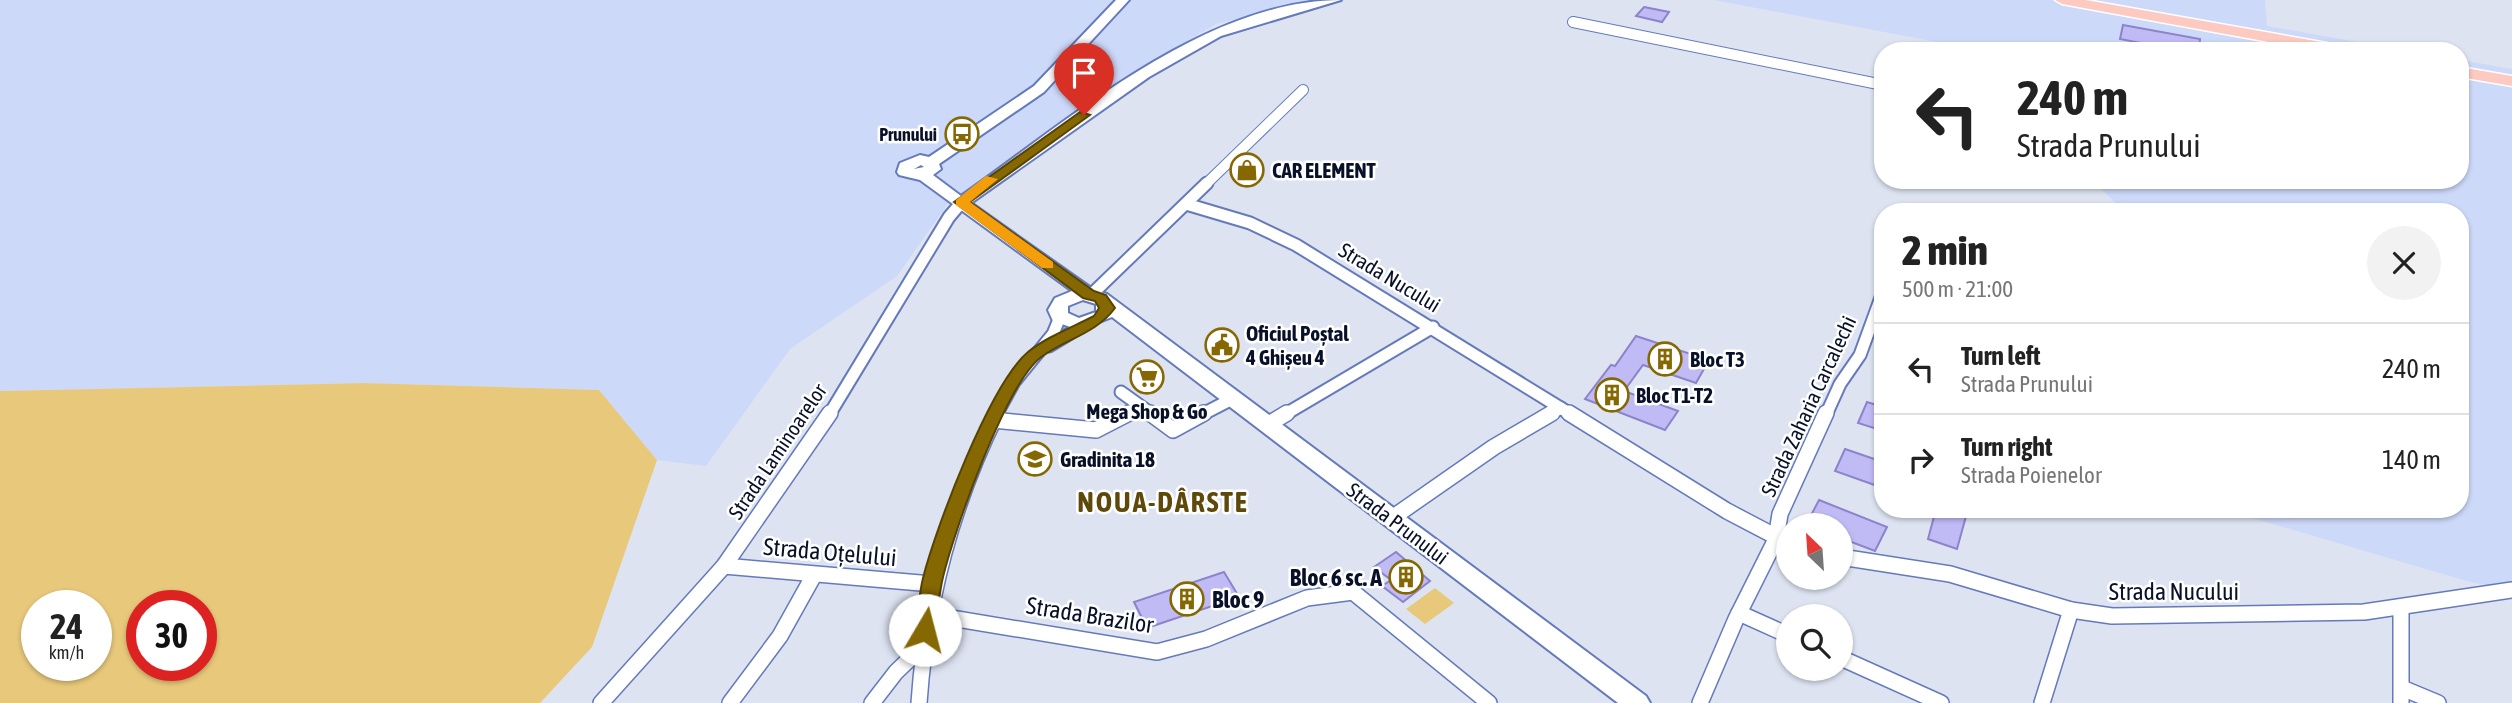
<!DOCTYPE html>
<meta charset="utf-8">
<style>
body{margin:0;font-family:"Asap Condensed",sans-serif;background:#f2f2f2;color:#222;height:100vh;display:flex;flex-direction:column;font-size:26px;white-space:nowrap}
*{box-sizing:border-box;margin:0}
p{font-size:23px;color:#767676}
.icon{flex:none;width:38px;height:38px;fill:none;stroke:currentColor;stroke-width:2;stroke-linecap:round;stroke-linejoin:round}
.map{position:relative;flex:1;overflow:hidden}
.sheet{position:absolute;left:1874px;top:203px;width:595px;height:315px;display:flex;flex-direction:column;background:#fff;border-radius:28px;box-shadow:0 2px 5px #0004}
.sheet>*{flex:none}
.banner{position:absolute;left:1874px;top:42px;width:595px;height:147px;border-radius:28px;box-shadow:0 2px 5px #0004;background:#fff;color:#222;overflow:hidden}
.needle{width:46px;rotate:335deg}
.fabs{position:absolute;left:1776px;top:513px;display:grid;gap:14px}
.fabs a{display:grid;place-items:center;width:77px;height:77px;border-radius:50%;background:#fff;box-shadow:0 2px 5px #0004;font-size:35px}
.speed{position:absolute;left:21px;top:590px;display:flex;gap:14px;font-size:35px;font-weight:700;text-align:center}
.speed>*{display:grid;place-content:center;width:91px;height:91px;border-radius:50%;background:#fff;box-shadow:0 2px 5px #0004;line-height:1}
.speed small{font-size:18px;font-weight:400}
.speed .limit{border:10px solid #d22;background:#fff;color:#111}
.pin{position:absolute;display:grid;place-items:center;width:60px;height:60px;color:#fff;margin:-72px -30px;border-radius:50% 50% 50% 0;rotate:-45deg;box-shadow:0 0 7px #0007}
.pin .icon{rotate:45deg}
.me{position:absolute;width:77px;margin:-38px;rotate:8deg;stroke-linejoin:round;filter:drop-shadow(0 0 5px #0008)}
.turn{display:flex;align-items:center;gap:24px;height:147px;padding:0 28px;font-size:32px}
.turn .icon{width:91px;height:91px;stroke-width:2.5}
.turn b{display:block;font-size:49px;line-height:60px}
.round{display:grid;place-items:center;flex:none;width:74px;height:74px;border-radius:37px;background:#f2f2f2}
.overview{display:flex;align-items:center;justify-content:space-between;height:119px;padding:0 28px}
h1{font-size:42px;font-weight:800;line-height:52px}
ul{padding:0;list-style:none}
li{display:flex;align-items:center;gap:21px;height:91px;padding:0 28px;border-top:2px solid #e0e0e0}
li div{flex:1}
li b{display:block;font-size:26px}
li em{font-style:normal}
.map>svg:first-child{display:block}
.built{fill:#cdd9f9}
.green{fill:#e8c97b;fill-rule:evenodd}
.building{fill:#c0baf5;stroke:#8c83ca;stroke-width:2}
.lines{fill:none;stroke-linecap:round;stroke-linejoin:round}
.street-far2-casing{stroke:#647abb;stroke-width:12}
.street-far1-casing{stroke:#647abb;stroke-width:15}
.street-casing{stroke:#647abb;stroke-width:18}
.secondary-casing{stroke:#647abb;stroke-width:4}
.primary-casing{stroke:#fff;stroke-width:3}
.street-far2{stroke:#fff;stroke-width:10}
.street-far1{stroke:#fff;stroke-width:11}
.street{stroke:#fff;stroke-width:15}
.secondary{fill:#fff;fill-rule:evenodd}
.primary{fill:#fdcac2;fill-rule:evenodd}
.route{fill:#866803;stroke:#574402;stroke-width:2}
.slow{fill:#f59e0b}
.labels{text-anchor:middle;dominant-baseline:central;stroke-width:5;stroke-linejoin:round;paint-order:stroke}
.far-poi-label{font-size:18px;font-weight:bold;fill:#091129;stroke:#fff;text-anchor:end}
.poi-label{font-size:21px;font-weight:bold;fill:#091129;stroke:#fff;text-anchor:start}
.street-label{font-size:21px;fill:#091129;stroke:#fff}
.near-street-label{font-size:24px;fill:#091129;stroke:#fff}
.near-poi-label{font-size:24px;font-weight:bold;fill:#091129;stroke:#fff;text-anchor:end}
.district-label{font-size:28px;font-weight:bold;letter-spacing:2px;fill:#5e490b;stroke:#fff}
</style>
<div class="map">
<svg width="2512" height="703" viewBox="0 0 2512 703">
<rect width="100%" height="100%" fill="#dde3f1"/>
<g class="built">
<path d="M0,0h1316l-100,24 -99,59 -170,122 -50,71 -107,73 -84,117 -49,-6 -58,-70 -234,-7 -365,8z"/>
<path d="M1714,0h551l2,26 141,25h-423z"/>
<path d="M2461,60l51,9v521l-42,-8 -248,-73h238v-297h-335l-33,-32h368z"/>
</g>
<g class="green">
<path d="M365,383l234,7 58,70 -65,187 -52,56h-540v-312zM37,606h59v59h-59zM142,606h59v59h-59z"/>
<path d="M1435,588l19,15 -29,21 -19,-15z"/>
</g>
<g class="building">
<path d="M1644,7l25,5 -7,10 -26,-6z"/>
<path d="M2123,25l77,14 -1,12h-17l-62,-12z"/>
<path d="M1636,336l73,24 -13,23 -53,-18 -19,26 54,20 -13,19 -80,-31 26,-34 4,1z"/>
<path d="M1867,402l16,5v24l-25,-8z"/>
<path d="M1845,449l38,13v26l-48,-17z"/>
<path d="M1819,500l68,27 -12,24 -34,-13v-13h-35z"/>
<path d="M1936,509h32l-11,40 -29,-10z"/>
<path d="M1396,552l34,29 -27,21 -21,-16 9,-6 -17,-13z"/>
<path d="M1224,572l15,25 -92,31 -13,-26z"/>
</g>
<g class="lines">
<defs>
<g id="street-far2">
<path d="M1573,22l310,63"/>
<path d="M1205,185l98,-95"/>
</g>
<g id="street-far1">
<path d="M1186,204l64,19 46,22 276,170"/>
<path d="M1091,295l116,-112"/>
<path d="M1049,346l38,-23"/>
<path d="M1121,392l32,23"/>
<path d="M829,415l120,-198 12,-14"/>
<path d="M996,415l18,-33 39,-48 7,-17"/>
<path d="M1126,415l14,-7"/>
<path d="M1201,415l31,-16"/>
<path d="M1284,415l149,-88"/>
<path d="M1549,415l12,-7"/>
<path d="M1826,415l14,-31 20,-29 23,-63"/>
</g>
<g id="street">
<path d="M1150,413l23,17 31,-17"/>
<path d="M1569,413l158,98 61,32"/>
<path d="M993,420l103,10 33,-17"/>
<path d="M1267,425l20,-12"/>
<path d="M1392,518l102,-71 58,-34"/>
<path d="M1841,557l109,17 121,36 41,6 252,-4 148,-22"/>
<path d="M724,566l208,18"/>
<path d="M2401,609v94"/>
<path d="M1739,613l49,22"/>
<path d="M927,614l230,38 49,-13 101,-41 46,-6 136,111"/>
<path d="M1841,658l100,45"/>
<path d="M2402,688l36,15"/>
<path d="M601,703l123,-137 106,-153"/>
<path d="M730,703l50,-67 34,-61"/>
<path d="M872,703l24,-31 26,-25"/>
<path d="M919,703c7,-103 32,-197 78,-290"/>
<path d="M1700,703l36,-84 40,-80 4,-25 46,-101"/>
<path d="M2042,703l29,-93"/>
</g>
<path id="secondary" d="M1116,0h13l-85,92 -105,72 2,5 -8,6 28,21c107,-75 244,-196 380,-196l-120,36 -72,41 -178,126 123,87 13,4 539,402 4,7h-32l-506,-386 -33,13 -26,-9 -5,-11 7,-12 17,-7 -152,-111 -21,-5 -2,-3 3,-9 20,-8 9,2 105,-71zM921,165l3,2 -10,2zM1083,300l13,4v8l-17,6 -11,-5v-7z"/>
<g id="primary">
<path d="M2055,0h31l258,46 7,5h-33l-256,-47z"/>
<path d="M2460,67l52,9v10l-52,-9z"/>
</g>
</defs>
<use href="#street-far2" class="street-far2-casing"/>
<use href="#street-far1" class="street-far1-casing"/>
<use href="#street" class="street-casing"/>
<use href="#secondary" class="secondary-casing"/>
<use href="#primary" class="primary-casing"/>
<use href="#street-far2" class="street-far2"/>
<use href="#street-far1" class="street-far1"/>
<use href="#street" class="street"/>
<use href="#secondary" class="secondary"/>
<use href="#primary" class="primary"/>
</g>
<path class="route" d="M1080,112l10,3 -120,87 124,89 12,4 9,13c-19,26 -50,31 -75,50 -35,28 -86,173 -97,219 -4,18 -6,36 -8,53l-3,6h-14l-3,-6c3,-17 4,-35 8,-52 13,-51 67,-194 105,-226 18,-15 45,-25 66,-36l5,-8 -4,-7 -12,-3 -129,-96z"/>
<path class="slow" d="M986,176l12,3 -28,23 83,60v6h-11l-86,-63v-5z"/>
<defs>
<symbol id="bus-ring" viewBox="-11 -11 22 22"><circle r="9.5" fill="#fff" stroke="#866803" stroke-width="1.5"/><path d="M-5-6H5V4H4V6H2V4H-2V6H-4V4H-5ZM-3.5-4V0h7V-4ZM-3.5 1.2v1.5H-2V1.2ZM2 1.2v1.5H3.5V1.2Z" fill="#866803"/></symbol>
<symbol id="shop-ring" viewBox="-11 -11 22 22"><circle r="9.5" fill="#fff" stroke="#866803" stroke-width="1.5"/><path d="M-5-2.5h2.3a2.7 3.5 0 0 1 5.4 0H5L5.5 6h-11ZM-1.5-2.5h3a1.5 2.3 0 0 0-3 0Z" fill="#866803"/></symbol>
<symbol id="civic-ring" viewBox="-11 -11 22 22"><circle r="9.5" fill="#fff" stroke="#866803" stroke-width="1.5"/><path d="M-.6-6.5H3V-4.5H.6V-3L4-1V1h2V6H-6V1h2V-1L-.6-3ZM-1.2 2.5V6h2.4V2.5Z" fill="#866803"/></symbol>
<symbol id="building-ring" viewBox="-11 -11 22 22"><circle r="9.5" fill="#fff" stroke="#866803" stroke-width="1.5"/><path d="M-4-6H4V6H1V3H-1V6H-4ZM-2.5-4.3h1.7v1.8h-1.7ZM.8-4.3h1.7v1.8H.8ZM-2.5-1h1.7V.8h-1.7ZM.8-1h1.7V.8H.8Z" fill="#866803"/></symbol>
<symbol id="supermarket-ring" viewBox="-11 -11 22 22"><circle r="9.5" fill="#fff" stroke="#866803" stroke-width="1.5"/><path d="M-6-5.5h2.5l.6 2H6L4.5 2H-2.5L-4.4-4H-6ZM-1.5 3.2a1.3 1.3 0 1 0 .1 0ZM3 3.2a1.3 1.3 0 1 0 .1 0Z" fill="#866803"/></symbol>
<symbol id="school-ring" viewBox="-11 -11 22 22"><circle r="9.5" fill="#fff" stroke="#866803" stroke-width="1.5"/><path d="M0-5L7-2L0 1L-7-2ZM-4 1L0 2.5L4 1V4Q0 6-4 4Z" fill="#866803"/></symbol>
</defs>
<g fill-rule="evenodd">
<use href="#bus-ring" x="943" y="115" width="38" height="38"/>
<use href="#shop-ring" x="1228" y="151" width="38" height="38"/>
<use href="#civic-ring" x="1203" y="326" width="38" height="38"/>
<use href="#building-ring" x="1646" y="340" width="38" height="38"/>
<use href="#supermarket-ring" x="1128" y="358" width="38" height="38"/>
<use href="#building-ring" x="1593" y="376" width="38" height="38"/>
<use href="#school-ring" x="1016" y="440" width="38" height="38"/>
<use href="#building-ring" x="1387" y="558" width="38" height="38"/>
<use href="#building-ring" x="1168" y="580" width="38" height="38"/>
</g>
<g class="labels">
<g class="far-poi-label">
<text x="937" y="134">Prunului</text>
</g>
<g class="poi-label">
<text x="1272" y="170">CAR ELEMENT</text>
<text x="1246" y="333">Oficiul Poștal<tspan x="1246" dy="24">4 Ghișeu 4</tspan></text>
<text x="1690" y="359">Bloc T3</text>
<text x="1636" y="395">Bloc T1-T2</text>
<text x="1147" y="411" text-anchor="middle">Mega Shop &amp; Go</text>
<text x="1060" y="459">Gradinita 18</text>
</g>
<g class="street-label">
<text transform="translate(1390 277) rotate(31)">Strada Nucului</text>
<text transform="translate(1808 406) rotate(-65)">Strada Zaharia Carcalechi</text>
<text transform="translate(777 451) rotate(-56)">Strada Laminoarelor</text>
<text transform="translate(1398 523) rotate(37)">Strada Prunului</text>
</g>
<g class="near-street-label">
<text transform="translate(830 552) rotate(5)">Strada Oțelului</text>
<text x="2174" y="591">Strada Nucului</text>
<text transform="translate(1090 615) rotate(9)">Strada Brazilor</text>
</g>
<g class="near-poi-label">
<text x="1382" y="577">Bloc 6 sc. A</text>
<text x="1212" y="599" text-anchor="start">Bloc 9</text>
</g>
<g class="district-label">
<text x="1163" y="502">NOUA-DÂRSTE</text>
</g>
</g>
</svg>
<div class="fabs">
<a><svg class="needle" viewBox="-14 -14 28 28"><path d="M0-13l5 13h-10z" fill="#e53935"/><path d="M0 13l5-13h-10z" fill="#767676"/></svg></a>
<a><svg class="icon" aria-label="search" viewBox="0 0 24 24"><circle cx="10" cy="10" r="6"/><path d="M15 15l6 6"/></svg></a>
</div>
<div class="speed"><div>24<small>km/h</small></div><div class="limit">30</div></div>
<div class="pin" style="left:1084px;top:115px;background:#d93025"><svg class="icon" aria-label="arrive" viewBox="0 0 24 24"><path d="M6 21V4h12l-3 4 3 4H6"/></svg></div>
<svg class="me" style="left:925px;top:630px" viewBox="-20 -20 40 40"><circle r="19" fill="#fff"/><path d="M0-13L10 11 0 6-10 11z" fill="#866803"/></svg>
<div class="banner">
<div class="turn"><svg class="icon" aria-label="left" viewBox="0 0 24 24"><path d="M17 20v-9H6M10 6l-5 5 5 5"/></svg><div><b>240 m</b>Strada Prunului</div></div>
</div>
<section class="sheet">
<div class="overview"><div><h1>2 min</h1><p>500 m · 21:00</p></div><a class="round"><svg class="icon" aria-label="close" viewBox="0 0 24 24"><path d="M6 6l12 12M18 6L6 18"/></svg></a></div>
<ul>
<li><svg class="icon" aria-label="left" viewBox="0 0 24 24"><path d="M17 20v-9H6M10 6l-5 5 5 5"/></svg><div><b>Turn left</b><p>Strada Prunului</p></div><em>240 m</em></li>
<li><svg class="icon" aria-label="right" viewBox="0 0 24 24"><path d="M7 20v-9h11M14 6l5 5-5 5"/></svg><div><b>Turn right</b><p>Strada Poienelor</p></div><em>140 m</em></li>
</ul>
</section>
</div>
